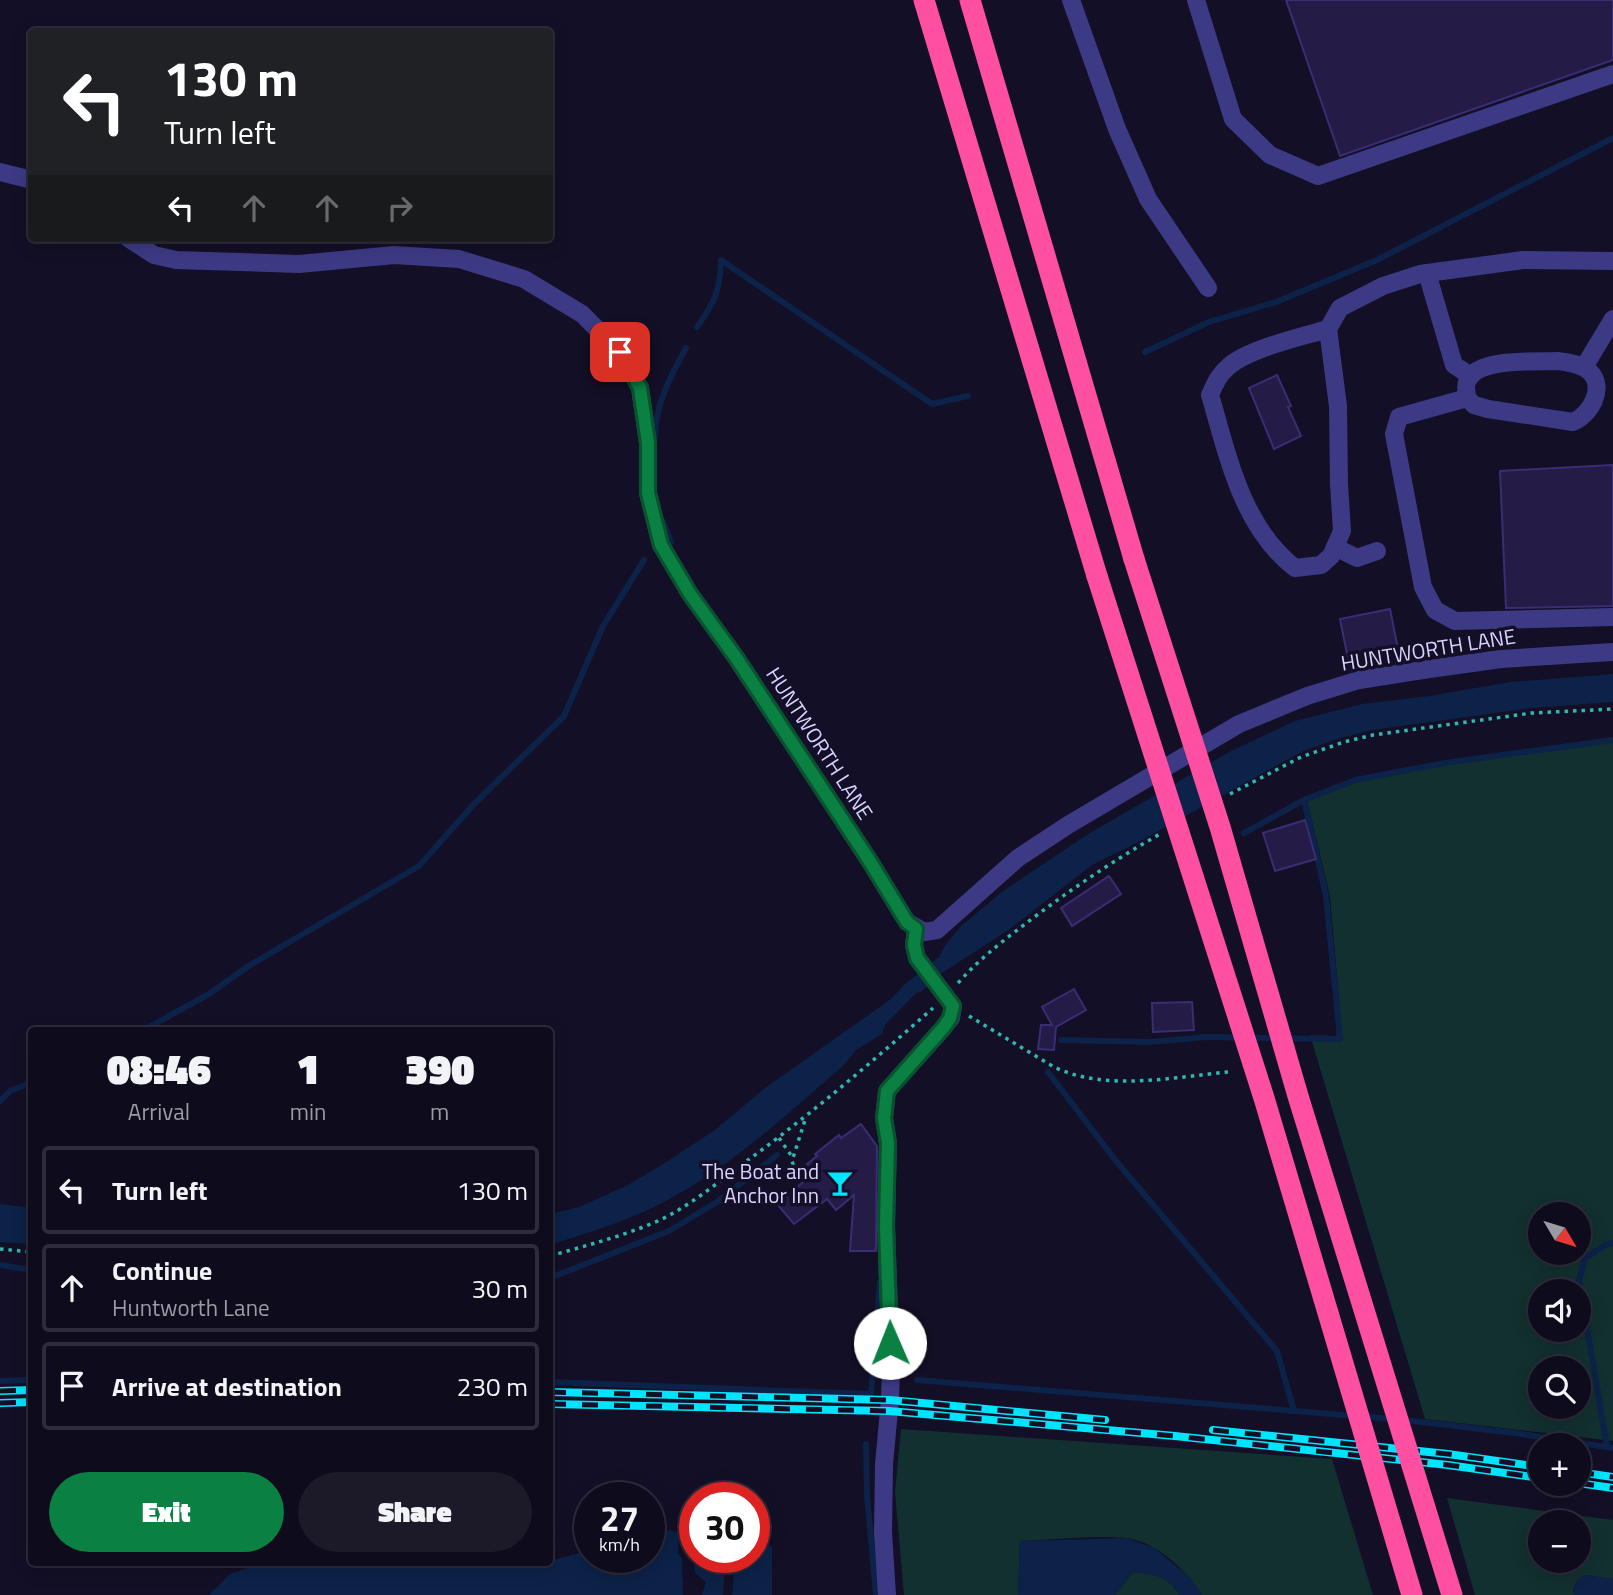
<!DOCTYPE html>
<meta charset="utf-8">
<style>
body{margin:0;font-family:"Titillium Web",sans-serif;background:#1c1929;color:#f1f3f6;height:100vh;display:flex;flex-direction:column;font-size:26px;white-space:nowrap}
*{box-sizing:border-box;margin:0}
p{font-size:23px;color:#9b9ba3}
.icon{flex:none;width:38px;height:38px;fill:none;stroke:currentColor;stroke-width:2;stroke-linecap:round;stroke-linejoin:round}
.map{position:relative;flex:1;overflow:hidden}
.drawer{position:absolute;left:28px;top:1027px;width:525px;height:539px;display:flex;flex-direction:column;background:#0e0b1c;border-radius:7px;box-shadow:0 4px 18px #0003,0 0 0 2px #2e2b3b}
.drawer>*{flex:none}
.top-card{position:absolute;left:28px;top:28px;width:525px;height:214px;border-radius:7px;box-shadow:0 4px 18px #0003,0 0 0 2px #2e2b3b;background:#202124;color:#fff;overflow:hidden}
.needle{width:46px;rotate:128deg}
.tools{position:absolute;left:1528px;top:1202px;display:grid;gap:14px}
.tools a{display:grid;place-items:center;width:63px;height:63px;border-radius:50%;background:#0e0b1c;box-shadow:0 4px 18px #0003,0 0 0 2px #2e2b3b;font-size:35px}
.speed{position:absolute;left:574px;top:1482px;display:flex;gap:14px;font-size:35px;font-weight:700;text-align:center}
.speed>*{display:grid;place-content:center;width:91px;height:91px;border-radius:50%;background:#0e0b1c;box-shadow:0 4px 18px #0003,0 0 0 2px #2e2b3b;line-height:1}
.speed small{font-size:18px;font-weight:400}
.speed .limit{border:10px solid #d22;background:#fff;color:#111}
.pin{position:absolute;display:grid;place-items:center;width:60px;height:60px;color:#fff;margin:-30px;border-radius:14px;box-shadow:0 4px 10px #0006}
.me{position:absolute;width:77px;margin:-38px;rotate:359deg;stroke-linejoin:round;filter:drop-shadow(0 0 5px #0008)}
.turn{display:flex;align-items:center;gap:24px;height:147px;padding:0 21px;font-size:32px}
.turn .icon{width:91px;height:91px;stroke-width:2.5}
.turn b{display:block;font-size:49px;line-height:60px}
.lanes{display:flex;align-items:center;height:66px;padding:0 21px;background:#0003;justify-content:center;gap:35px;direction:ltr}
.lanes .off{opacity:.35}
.eta{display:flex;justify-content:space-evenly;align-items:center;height:119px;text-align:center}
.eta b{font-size:42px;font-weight:800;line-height:49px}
.action{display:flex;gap:14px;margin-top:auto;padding:14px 21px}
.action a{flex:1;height:80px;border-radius:42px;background:#0b8043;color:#fff;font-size:28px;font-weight:800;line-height:80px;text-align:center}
.action a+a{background:#1c1929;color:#f1f3f6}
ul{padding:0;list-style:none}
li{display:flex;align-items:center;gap:21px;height:88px;margin:0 14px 10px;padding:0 7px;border:4px solid #2e2b3b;border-radius:7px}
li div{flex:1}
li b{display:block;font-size:26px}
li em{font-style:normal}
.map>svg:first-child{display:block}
.green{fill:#12302f;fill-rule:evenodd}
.water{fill:#0c2248}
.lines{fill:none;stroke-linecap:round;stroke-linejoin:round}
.stream{stroke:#0c2248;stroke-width:6}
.building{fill:#241b47;stroke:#3b2d73;stroke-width:2}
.path{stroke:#2fb8b0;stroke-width:3.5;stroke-dasharray:3.5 5;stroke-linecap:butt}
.minor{stroke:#3d3a85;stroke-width:18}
.highway{stroke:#ff4fa3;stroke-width:21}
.rail-casing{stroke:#00e5ff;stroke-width:8}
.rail{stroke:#130f26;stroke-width:5;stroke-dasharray:16;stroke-linecap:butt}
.highway-bridge{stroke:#ff4fa3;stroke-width:21}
.route-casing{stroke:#07532c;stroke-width:18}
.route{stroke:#0b8043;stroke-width:12}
.labels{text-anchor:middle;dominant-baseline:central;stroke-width:7;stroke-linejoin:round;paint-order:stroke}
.street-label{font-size:21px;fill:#d9d4ff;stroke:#130f26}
.poi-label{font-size:21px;fill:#d9d4ff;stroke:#130f26;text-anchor:end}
</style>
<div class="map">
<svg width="1613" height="1595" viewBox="0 0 1613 1595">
<rect width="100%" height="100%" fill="#130f26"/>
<g class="green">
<path d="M1613,737v704l-188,-22 -115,-384 25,1 7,-3 -12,-136 -24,-101 50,-18 41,-9zM1540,1214h38v39h-38zM1540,1292h38v38h-38zM1540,1368h38v39h-38z"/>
<path d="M901,1429l431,30 41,136h-171c-16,-25 -46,-54 -77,-57 -33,-3 -71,2 -105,3l-2,54h-114l-9,-103z"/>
<path d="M1447,1498l166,22v59l-27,-4 -13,14 1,6h-99zM1540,1522h38v39h-38z"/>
<path d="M1133,1572c20,2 36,3 46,23h-64z"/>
</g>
<g class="water">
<path d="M1613,674v28l-82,6 -159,22 -38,10 -33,12 -155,86 -54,27 -85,66 -68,44 -18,17 -5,1 -31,32 -3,9 -26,16 -12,15c-58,50 -115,104 -184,139 -35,18 -73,29 -110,41v-31l29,-7 47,-21 34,-20 55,-36 50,-42 126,-89 13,-14 35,-28 7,-13 14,-17 43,-36 82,-55 144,-84 66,-31 67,-17 67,-8 81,-14z"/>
<path d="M0,1204l31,4v36l-31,-2z"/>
<path d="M691,1520h4v38h31l-3,37h-21l4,-13 -11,-9z"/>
<path d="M670,1530l9,3 -1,20 4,5 1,37h-474l21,-21 21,-7 62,-4h91l83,5 63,-5v-2l40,-11v8h59v-23z"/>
<path d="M1127,1538l27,10 36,29 12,18h-23c-10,-20 -26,-21 -46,-23l-18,23h-97l2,-54z"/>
<path d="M754,1544l18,2v49h-40l3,-37h19z"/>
<path d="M1586,1575l27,4v16h-39c-1,-11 2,-16 12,-20z"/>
</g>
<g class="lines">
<g class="stream">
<path d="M697,327c18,-25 23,-36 24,-67l211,144 36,-8"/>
<path d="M1145,352l64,-30 67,-20 101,-42 236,-122"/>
<path d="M655,437c0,-32 16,-62 31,-89"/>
<path d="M663,521l8,21"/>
<path d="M1244,833l60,-33 51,-20 89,-17 169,-23"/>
<path d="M142,1031l67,-37 41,-29 169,-99 54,-61 91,-89 39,-90 41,-66"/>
<path d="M1061,1040l89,2 56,-5 134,2 -14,-143 -22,-96"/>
<path d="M1048,1072l68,89 161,190 17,60"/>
<path d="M0,1101l10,-10 22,-9"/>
<path d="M0,1265l32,5"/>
<path d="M550,1278l119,-47 48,-29 60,-47"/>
<path d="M917,1380l476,39"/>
<path d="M0,1381l32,-1"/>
<path d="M550,1382l321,12 9,-112"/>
<path d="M1404,1420l111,13 98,15"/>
<path d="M866,1444l1,51 9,100"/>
<path d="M1607,1447l-28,-166 6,-23 20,-13 8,-2"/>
</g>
</g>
<g class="building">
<path d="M1286,0h327v60l-273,96z"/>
<path d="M1277,375l14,31 -3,1 13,29 -27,13 -25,-61z"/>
<path d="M1613,465v141l-107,2 -6,-137z"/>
<path d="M1390,609l9,45 -50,10 -9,-45z"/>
<path d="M1305,820l11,39 -41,12 -12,-38z"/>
<path d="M1109,876l12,18 -49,32 -11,-18z"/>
<path d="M1074,989l12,21 -30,17 -2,23 -16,-1 3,-24h11l-10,-18z"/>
<path d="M1192,1002l2,28 -41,2 -1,-29z"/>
<path d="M861,1124l16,22 -1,105h-26l4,-56 -18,15 -9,-11 -33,25 -17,-20 38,-32 -8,-8 10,-8 -2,-2 24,-19 2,3z"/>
</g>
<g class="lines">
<g class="path">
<path d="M1230,794l71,-37 43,-15 29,-7 159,-22 81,-4"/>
<path d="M958,983c24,-27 50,-46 79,-68 39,-29 79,-56 123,-81"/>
<path d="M969,1016l85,51c52,25 119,10 174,5"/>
<path d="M779,1138l14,20"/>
<path d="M796,1173l-4,-12 13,-41"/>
<path d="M0,1249l32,3"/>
<path d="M550,1256c38,-11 74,-20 110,-36 31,-15 57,-37 84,-57 66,-48 128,-101 189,-155"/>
</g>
<g class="minor">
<path d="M1071,0l46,129 31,70 60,89"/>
<path d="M1196,0l37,119 37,36 48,21 295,-102"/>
<path d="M0,172l32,8"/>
<path d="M128,238l26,17 22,5 123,4 95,-9 65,4 65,20 58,35 38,38 20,36 8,55v50l13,52 29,49 47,65 132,201 38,62 17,10 13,-2 81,-72 50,-33 171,-101 68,-28 52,-16 70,-11 72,-10 112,-7"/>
<path d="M1427,273l27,92 17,11"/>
<path d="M1328,329c-27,8 -81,20 -100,38 -9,7 -14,18 -18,28 18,61 32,132 85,173l26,-3 10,-9 11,-25 -3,-47 -1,-78 -10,-77 12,-21 43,-22 37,-12 103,-14 90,1"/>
<path d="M1559,361c10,2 23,3 31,11 16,16 0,43 -17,50l-85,-13 -14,-4 -7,-7c0,-4 -2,-12 0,-16 8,-25 69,-20 92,-21z"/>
<path d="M1584,367l29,-48"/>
<path d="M1467,398l-68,19 -5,17 29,153 12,23 20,11 158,-4"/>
<path d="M1335,547l22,11 20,-7"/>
<path d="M887,1595l-4,-63 1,-68 6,-64 1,-30 -5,-145 2,-82 -4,-25 3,-27 57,-64 7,-9 2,-12 -36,-48 -3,-13 2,-16"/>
</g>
<g class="highway">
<path d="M924,0l173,576"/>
<path d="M970,0l164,559"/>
</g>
<defs>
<g id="rail">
<path d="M0,1391l32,-1"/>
<path d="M550,1392l340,8 215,20"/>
<path d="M0,1403l32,-1"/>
<path d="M550,1404l339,7 286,25 273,29 92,13"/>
<path d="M1213,1430l235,24 92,13"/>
<path d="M1578,1472l35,5"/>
<path d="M1578,1483l35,5"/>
</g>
</defs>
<use href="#rail" class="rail-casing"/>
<use href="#rail" class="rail"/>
<g class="highway-bridge">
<path d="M1134,559l86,268 78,269 154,499"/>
<path d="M1097,576l167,522 148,497"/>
</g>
</g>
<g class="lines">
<defs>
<path id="route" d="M620,352l20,36 8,55v50l13,52 29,49 47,65 132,201 38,62 9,7 -2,16 3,13 36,48 -3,12 -6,9 -57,64 -3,27 4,25 -2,83 4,117"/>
</defs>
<use href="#route" class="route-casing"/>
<use href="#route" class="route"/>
</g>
<defs>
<symbol id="bar-bare" viewBox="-9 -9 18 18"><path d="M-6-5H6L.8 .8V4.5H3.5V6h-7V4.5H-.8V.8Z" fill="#00e5ff" stroke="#130f26" stroke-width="2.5" paint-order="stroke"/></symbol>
</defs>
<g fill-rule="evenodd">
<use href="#bar-bare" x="821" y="1164" width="38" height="38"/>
</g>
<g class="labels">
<g class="street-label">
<text transform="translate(1428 649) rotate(-9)">HUNTWORTH LANE</text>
<text transform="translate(820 743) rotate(57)">HUNTWORTH LANE</text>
</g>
<g class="poi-label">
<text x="819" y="1171">The Boat and<tspan x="819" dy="24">Anchor Inn</tspan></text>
</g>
</g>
</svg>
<div class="tools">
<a><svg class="needle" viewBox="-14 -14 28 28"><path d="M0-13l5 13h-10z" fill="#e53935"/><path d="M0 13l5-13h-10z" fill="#9b9ba3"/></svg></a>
<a><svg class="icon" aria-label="sound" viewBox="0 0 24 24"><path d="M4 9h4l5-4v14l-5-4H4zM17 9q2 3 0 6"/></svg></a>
<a><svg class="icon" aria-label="search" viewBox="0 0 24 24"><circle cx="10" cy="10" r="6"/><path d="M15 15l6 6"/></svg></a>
<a>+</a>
<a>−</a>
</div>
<div class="speed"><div>27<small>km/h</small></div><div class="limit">30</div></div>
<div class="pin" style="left:620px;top:352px;background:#d93025"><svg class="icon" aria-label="arrive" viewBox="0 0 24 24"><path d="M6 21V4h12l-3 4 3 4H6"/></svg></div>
<svg class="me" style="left:890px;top:1343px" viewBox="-20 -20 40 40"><circle r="19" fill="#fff"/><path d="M0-13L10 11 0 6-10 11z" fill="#0b8043"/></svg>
<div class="top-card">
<div class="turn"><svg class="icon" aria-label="left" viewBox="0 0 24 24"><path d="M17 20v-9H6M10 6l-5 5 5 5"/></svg><div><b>130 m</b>Turn left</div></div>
<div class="lanes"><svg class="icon" aria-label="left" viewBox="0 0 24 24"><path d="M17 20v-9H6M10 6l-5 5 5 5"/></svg><svg class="icon off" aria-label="ahead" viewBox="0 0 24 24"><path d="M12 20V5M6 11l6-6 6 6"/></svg><svg class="icon off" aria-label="ahead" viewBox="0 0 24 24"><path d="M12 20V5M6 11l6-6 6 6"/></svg><svg class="icon off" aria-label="right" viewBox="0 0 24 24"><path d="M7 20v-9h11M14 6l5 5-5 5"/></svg></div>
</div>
<section class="drawer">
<div class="eta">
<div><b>08:46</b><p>Arrival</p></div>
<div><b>1</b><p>min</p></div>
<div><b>390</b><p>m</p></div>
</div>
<ul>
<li><svg class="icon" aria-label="left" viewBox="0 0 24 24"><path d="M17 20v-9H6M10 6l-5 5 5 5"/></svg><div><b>Turn left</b></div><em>130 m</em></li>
<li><svg class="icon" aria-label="ahead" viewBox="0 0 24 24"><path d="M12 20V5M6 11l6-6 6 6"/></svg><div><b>Continue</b><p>Huntworth Lane</p></div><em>30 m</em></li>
<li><svg class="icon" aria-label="arrive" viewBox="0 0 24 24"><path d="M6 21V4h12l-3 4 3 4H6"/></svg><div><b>Arrive at destination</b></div><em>230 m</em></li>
</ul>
<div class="action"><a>Exit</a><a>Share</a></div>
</section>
</div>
